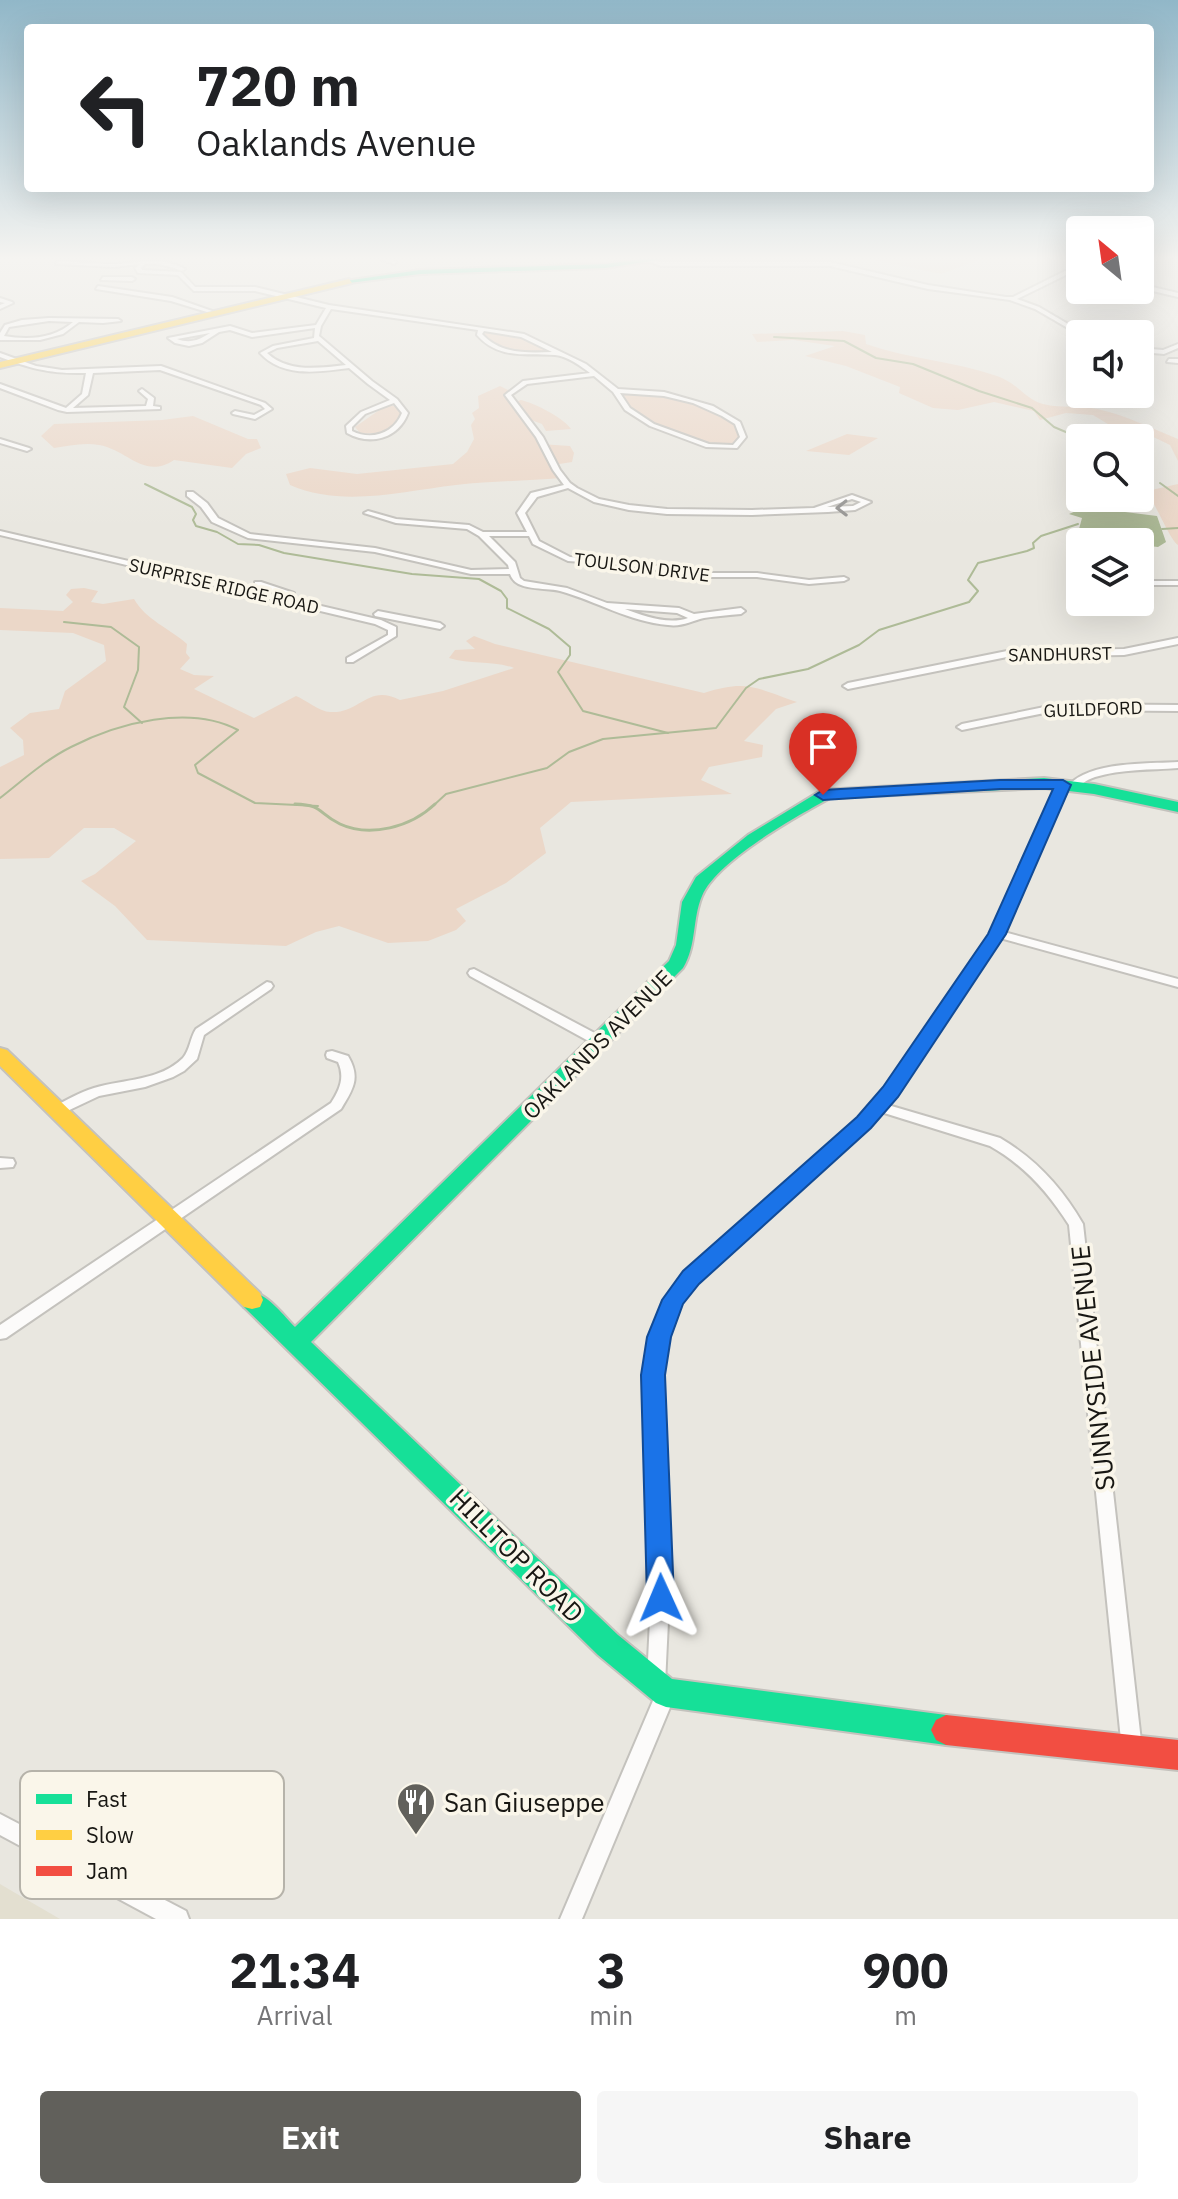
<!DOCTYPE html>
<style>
body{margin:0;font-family:"IBM Plex Sans",sans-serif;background:#f6f6f6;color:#202124;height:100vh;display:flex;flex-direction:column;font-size:30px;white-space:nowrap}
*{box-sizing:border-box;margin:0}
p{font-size:26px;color:#757577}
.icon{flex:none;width:44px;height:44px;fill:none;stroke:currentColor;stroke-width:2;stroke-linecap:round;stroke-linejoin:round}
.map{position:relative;height:1919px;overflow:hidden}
.side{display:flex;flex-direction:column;background:#fff;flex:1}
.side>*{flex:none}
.banner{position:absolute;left:24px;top:24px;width:1130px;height:168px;border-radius:8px;box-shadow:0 8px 32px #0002;background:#fff;color:#202124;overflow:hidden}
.needle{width:52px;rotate:331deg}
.fabs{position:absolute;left:1066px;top:216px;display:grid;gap:16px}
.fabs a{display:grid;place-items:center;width:88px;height:88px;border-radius:8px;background:#fff;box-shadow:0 8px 32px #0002;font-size:40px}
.pin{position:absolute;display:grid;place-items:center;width:68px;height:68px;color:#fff;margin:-82px -34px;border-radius:50% 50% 50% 0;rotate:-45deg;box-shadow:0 0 8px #0007}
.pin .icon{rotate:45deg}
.me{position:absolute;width:88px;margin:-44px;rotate:359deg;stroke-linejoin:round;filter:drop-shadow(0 0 6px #0008)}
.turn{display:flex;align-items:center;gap:28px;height:168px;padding:0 40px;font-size:36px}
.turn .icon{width:104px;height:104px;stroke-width:2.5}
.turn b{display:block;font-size:56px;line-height:68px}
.eta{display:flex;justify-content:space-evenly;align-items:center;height:136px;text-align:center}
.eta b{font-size:48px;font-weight:800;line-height:56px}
.primary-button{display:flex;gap:16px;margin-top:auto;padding:16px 40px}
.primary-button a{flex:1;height:92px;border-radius:8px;background:#61605b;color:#fff;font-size:32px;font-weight:800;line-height:92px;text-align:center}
.primary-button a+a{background:#f6f6f6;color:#202124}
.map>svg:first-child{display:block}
.built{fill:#e3dfd0}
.green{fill:#ebd7c8}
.water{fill:#aebb97}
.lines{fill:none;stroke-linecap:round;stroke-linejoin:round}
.stream-far1{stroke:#aebb97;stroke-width:2}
.stream{stroke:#aebb97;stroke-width:3}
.street-casing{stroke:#c4c2bd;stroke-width:4}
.fast-casing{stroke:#c4c2bd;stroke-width:4}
.slow-casing{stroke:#c4c2bd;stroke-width:4}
.jam-casing{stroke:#c4c2bd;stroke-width:4}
.street{fill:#fcfbfa;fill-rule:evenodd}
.fast{fill:#16e098;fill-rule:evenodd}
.slow{fill:#ffcf43;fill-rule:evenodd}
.jam{fill:#f24e42;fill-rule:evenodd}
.oneway{stroke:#959492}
.route{fill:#1a73e8;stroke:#114b97;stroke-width:2}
.labels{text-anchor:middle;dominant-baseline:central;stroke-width:7;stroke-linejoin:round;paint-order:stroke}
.far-street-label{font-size:18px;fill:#181713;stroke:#faf6ea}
.street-label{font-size:22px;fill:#181713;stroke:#faf6ea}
.near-street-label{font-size:26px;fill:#181713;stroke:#faf6ea}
.near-poi-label{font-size:26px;fill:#181713;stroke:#faf6ea;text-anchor:start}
.key{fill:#faf6ea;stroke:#b6b3aa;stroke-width:2}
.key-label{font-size:22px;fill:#181713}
</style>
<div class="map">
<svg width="1178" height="1919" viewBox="0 0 1178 1919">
<rect width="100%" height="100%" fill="#e9e7e0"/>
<path class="built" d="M0,1884l17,10 43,25h-60z"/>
<g class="green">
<path d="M870,259h111l-40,15z"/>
<path d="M486,331c26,2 48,6 70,22l-41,1 -34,-16z"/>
<path d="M843,331l22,4 1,9c42,15 88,17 131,32 22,8 28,23 46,28 14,4 28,2 42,3 33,4 63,20 93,32v22l-8,-16 -29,-14 -20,1 -28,-17 -27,-2 -26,7 -6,-9 -40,-9 -36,8 -25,-2 -34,-15 1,-6 -54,-21 -41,-10 30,-10 -42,-6 -36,2 -5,-8z"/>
<path d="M500,386l8,4 -3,8 32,34 3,12 30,2 4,7 -2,9 -19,3 8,13c-35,3 -70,3 -105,7 -53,6 -114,23 -166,0l-4,-11 24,-6 47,6 96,-10 14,-12 7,-13 -3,-14 4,-6 -3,-6 7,-5 -1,-12z"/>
<path d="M622,392c37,2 96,3 118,39 -1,6 -3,12 -10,15 -17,8 -78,-22 -93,-34 -7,-4 -11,-13 -15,-20z"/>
<path d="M521,400c13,3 43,18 50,29l-25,2 -4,-7 -11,-4 -12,-10 2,-5 -6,-3z"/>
<path d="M388,404l16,6 -13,22 -30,2 -6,-7z"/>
<path d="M193,416l55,23h9l4,9 -15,6 -14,14 -58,-8c-30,20 -46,-10 -75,-15 -15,-3 -31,1 -45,3l-13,-12 13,-12 108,-4z"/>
<path d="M847,434l31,4 -29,17 -43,-4z"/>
<path d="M1178,484v61c-7,-4 -24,-43 -31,-54z"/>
<path d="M84,588l14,3 -7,11 12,2 31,-5c12,21 35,29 53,45l-1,9 4,5 -10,11 14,6 20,1 -20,13 60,29 42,-22c10,4 24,16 34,16 30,2 38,-29 70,-12l43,-9 71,-23c-22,-8 -43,-3 -65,-10l6,-8 20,-1 -9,-8 8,-5 21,8 209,49c43,-14 52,-5 93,9l-21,7 -32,32 19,4 -1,12 -53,10 -8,13 31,14 -161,8 -31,26 6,25 -40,30 -50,26 10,12 -10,9 -28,11 -40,2 -49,-17 -23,6 -30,14 -139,-6 -32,-34 -34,-25 14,-7 41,-33 -22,-13h-30l-35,30 -49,1v-92l24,-12 -1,-15 -13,-12 20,-15 29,-4 6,-18 41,-30 -2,-16 -31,-12 -73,-3v-22l63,3 10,-9 -7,-7 5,-6z"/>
</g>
<path class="water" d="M1085,507l72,9 9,26 -8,5 -18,-2v-3l-54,-9 -7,-4 3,-11 -13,-4z"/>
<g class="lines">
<g class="stream-far1">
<path d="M774,337l70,4 32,17 37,6 66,27 53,17 22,19 26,11"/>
<path d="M1160,483l18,13"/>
<path d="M145,484l47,23 4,7 -3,6 3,6 21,6 21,12 21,1 25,8 128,21 67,5 22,12 6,8v9l42,21 21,18v8l-12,17 25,39 85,22"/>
<path d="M1162,529l16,-1"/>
<path d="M64,622l47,5 28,20 -1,23 -14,37 18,16"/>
<path d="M0,798c23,-18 45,-38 71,-51 47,-24 118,-43 167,-17l-43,35 3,8 57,30 63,3"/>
<path d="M433,806l13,-12 101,-26 22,-16 34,-13 113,-11 30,-40 13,-9 49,-10 51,-24 20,-15 90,-28 9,-11 -10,-11 10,-17 49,-12 7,-3 -1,-5 8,-7 37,-12"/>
</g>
<path class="stream" d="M295,804c29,1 22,9 45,20 30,14 71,3 95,-20"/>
<defs>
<g id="street">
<path d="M380,259h9l8,3 -3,2z"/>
<path d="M642,259l19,3h169l98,23 78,12h7l52,-26h15v4l-12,-1 -51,25 22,8 46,27 -5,1 -45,-26 -25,-9 -82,-11 -98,-23h-169z"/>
<path d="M58,261c17,1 34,2 51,3 26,0 52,-9 76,5l-3,2c-13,-5 -23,-8 -37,-7l-4,4 1,2 39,2 14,15h60l74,18 195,29 62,30 32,25 46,3 49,14 27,16 6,15 -9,11 -31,-1 -56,-21 -25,-16 -12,-18 -19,-16 -67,8 -16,11 32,42 17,33 10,13 7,5 22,11 30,6 38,4 85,1 62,-2 38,-13 19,7 -16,8 -27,2 -76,3 -85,-1 -38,-4 -35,-8 -26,-14 -31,9 -12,16 14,28 31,16 53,4 81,12h53l52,7 35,-3 4,2 -4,2 -35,3 -52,-7h-53l-81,-12 -55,-4 -35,-17 -4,-8h-40l26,26 5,16 4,3 43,7 40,15 72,5 15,6 47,-6 4,3 -4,3c-12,1 -25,2 -37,4 -13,3 -22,9 -36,7 -38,-3 -72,-24 -108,-34 -16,-4 -44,1 -50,-17h-39l-96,-22 -127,-14 -36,-16 -11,-15 -14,-11v-4h6l14,11 11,15 32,16 125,14 96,22 38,-1 -1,-4 -29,-29 -12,-7 -71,-6 -32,-10 4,-2 28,8 73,6 14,7h44l-10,-19 14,-20 33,-8 -11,-15 -17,-33 -31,-42 18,-14 67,-8c-9,-7 -23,-17 -35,-18 -29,-2 -56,5 -78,-20l1,-5 -147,-21 -10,17 -2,10 53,45 25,18 11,14c-10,26 -38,33 -61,20l-1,-7 15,-14 29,-12 -22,-16 -19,-16c-31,4 -66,10 -89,-15l13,-7 41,-8 1,-10 -63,9 -22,-7 -11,2 -17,11 -13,3 -14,-3 -7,-5 62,-12 22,7 64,-8 10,-17 -71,-17h-61l-16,-16 -40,-2 -3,-5 5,-4 -26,3 -58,-3zM484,331l37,6 31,15c-25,1 -52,2 -70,-18zM210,333c-11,7 -20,11 -33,6zM318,341l28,24c-27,3 -58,8 -79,-12l10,-5zM620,393l44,3 29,7 29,13 13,8 5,13 -7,8 -24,-1 -55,-20 -24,-16zM394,403l8,10c-8,20 -30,28 -50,18v-4l13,-13zM852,499l9,3 -8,4 -26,1zM625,609l52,4 11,5c-20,7 -44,-2 -63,-9z"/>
<path d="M103,277h29l3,2 -3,2 -31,-1z"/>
<path d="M1140,284l38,9v4l-38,-9z"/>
<path d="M98,286l74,11 40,14 -5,1 -36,-11 -75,-12z"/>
<path d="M0,298l12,4 1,1 -13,6v-4l5,-2 -5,-1z"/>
<path d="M49,318l69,1 3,2 -18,2 -24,-1 -16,12 -23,6h-40v-7l5,-8 17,-5zM49,321l24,1c-19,17 -45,18 -69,14l5,-9z"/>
<path d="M1178,344v4l-14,6 -24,-2v-4l23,2z"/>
<path d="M0,353l36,13 26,4 99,-4 104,37 7,6 -17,10 -22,-5 -1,-1 3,-2 19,4 11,-6 -4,-4 -101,-35 -67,3 -5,22 -15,13 73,-2 2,-7 -9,-8 3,-2 12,9 -1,8 7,1v2l-93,3 -9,-2 -58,-22v-4l66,24 16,-14 4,-21c-35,1 -54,-4 -86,-16z"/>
<path d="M1169,359h9v4l-11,-1z"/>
<path d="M0,439l29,9 2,1 -4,2 -27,-8z"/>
<path d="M0,531l381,89 15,7v9l-43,26h-6v-4l41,-23v-5l-13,-6 -375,-89z"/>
<rect x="1140" y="581" width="38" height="4"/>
<path d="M255,582h6l33,11 -4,3 -35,-10z"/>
<path d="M1080,598v4l3,1 -5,3h-6v-4z"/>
<path d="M378,611l62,12 4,3 -4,3 -65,-13 -1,-2z"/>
<path d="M1178,638v6l-54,11 -117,2 -159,32 -5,-3 5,-3 159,-32 117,-2z"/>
<path d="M1059,704l119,1v6l-119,-1 -97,20 -5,-3 5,-3z"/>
<path d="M1178,762v6c-27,2 -57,1 -83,9 -9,3 -14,8 -22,12l-5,-3c22,-25 78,-22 110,-24z"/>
<path d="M1063,782l5,3 -64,147 174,47v8l-178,-49 -112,167 112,33c36,21 63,51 83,86l59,526 -3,7 -7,3 -7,-3 -3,-7 -53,-525c-21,-33 -45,-60 -79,-79l-109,-34 -12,14 -173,156 -16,21 -17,52 -2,45 9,180 -5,104 8,2 3,7 -94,226h-22l98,-230 -8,-2 -3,-7 5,-100 -7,-180 2,-45 18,-55 21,-26 173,-154 27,-31 105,-155 67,-149z"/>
<path d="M474,969l130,69 1,3 -1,3h-10l-124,-68 -2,-3 2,-3z"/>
<path d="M267,982l4,1 2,3 -2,3 -67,46 -7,24 -13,12 -11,6 -28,10 -46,9 -36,17h-10l-2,-3 2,-3c14,-7 27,-15 41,-19 30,-9 66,-7 89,-30 7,-8 7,-20 13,-29z"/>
<path d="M332,1051l16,5c13,22 5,33 -7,53l-335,229 -6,1v-14l331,-222c9,-14 14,-26 7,-41l-11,-4 -1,-3 1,-3z"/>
<path d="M0,1158l13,1 2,4 -2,4 -13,1z"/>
<path d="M0,1814l186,97 3,8h-33l-156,-84z"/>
</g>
<g id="fast">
<path d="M641,259h23l-59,9 -185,6 -71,9 -4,-2 75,-11 185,-6z"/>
<path d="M1044,778l50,6 84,18v10l-84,-18 -50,-6 -214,10c-33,18 -114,63 -128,98 -10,23 -5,49 -19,72l-372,374 307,293 54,44 274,36 10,5 5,10 -5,10 -10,5 -280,-38 -10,-4 -58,-48 -354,-348 -3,-7 3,-7c19,-6 38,21 51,34l374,-366 7,-16 6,-43 14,-25 52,-42 74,-45z"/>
</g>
<g id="slow">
<path d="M349,279l3,4 -352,85v-6z"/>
<path d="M0,1048l7,2 253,243 3,7 -3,7 -8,2 -8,-2 -244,-241z"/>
</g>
<path id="jam" d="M946,1715l232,25v30l-232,-25 -10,-5 -5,-10 5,-10z"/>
</defs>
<use href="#street" class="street-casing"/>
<use href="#fast" class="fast-casing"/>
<use href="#slow" class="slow-casing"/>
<use href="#jam" class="jam-casing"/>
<use href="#street" class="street"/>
<use href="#fast" class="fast"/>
<use href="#slow" class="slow"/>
<use href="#jam" class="jam"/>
</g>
<defs><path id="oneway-chevron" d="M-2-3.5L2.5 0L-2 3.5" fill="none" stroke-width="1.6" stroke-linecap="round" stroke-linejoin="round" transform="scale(2)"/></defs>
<use class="oneway" href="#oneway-chevron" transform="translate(842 508) rotate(179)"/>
<linearGradient id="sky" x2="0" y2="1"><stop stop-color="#91b7c8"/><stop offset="0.49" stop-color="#f5f4f1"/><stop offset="1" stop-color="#f5f4f1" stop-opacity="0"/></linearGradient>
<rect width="1178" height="528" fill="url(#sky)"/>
<path class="route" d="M1000,780h63l8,5 -65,149 -108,163 -27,31 -172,156 -16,20 -12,33 -6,38 9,223 -4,9 -9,4 -10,-4 -4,-9 -6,-223 6,-38 15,-37 21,-29 174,-154 26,-30 105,-153 65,-145h-53l-177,11 -8,-5 8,-5z"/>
<defs>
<symbol id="restaurant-pin" viewBox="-11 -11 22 30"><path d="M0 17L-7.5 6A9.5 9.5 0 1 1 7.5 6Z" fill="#61605b" stroke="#faf6ea"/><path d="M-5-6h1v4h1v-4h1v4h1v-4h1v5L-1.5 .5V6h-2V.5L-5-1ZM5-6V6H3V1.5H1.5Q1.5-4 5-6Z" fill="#fff"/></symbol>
</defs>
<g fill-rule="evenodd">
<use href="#restaurant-pin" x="394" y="1780" width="44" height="60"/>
</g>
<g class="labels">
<g class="far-street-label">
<text transform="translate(642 567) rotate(7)">TOULSON DRIVE</text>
<text transform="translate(224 586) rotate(13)">SURPRISE RIDGE ROAD</text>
<text transform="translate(1060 654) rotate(-1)">SANDHURST</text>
<text transform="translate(1093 709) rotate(-2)">GUILDFORD</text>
</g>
<g class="street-label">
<text transform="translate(597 1044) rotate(-45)">OAKLANDS AVENUE</text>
</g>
<g class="near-street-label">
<text transform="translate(1092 1368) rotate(-96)">SUNNYSIDE AVENUE</text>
<text transform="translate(517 1555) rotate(45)">HILLTOP ROAD</text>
</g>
<g class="near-poi-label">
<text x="444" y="1802">San Giuseppe</text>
</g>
</g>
<rect x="20" y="1771" width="264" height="128" rx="12" class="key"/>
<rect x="36" y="1794" width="36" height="10" fill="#16e098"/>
<rect x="36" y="1830" width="36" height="10" fill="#ffcf43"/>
<rect x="36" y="1866" width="36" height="10" fill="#f24e42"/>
<g class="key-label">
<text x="86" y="1807">Fast</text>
<text x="86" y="1843">Slow</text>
<text x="86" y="1879">Jam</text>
</g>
</svg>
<div class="fabs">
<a><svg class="needle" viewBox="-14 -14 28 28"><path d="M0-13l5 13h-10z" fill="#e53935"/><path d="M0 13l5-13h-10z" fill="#757577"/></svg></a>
<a><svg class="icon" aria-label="sound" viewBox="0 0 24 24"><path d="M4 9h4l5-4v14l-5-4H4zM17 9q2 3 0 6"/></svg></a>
<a><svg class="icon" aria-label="search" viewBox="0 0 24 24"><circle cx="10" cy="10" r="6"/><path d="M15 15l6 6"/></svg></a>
<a><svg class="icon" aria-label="layers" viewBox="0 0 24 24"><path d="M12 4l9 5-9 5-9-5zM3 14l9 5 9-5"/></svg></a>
</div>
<div class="pin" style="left:823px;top:795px;background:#d93025"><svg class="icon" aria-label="arrive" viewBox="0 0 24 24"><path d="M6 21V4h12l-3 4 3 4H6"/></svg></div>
<svg class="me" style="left:661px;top:1598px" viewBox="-20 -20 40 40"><path d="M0-17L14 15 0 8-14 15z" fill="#1a73e8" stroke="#fff" stroke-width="4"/></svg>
<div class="banner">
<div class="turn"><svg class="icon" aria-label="left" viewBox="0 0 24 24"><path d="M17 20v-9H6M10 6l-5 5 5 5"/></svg><div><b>720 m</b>Oaklands Avenue</div></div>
</div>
</div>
<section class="side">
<div class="eta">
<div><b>21:34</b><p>Arrival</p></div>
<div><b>3</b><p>min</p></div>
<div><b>900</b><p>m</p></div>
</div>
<div class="primary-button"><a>Exit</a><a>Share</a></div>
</section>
